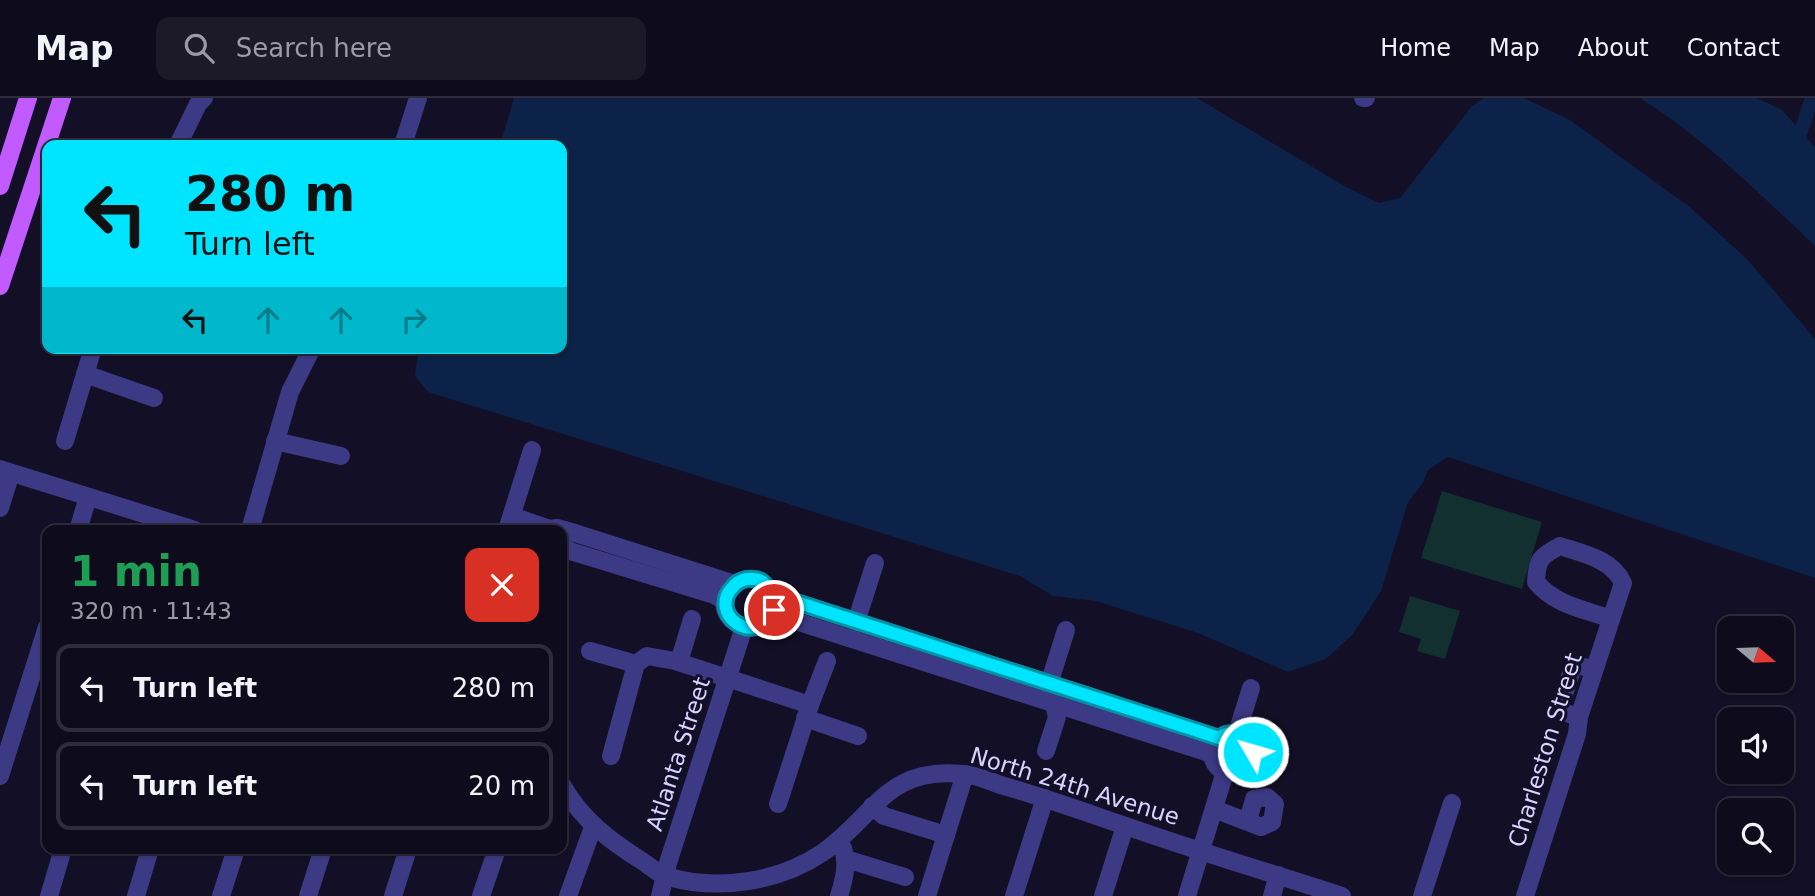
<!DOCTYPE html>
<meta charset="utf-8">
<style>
body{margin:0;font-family:"DejaVu Sans",sans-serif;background:#1c1929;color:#f1f3f6;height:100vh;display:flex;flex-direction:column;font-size:26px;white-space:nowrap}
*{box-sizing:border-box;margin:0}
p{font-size:23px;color:#9b9ba3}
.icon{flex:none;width:38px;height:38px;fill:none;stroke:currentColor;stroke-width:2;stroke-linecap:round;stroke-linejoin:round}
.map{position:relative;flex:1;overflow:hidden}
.sheet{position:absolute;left:42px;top:427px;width:525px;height:329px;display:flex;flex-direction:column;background:#0e0b1c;border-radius:14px;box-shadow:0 2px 5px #0004,0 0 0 2px #2e2b3b}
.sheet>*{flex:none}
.top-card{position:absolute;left:42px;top:42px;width:525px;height:214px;border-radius:14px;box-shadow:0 2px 5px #0004,0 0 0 2px #2e2b3b;background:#00e5ff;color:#111;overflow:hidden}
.needle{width:46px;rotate:109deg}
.buttons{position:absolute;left:1717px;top:518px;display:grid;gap:14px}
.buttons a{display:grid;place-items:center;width:77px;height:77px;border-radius:14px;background:#0e0b1c;box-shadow:0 2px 5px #0004,0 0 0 2px #2e2b3b;font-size:35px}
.pin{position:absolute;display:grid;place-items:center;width:60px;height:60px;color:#fff;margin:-30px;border:4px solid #fff;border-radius:50%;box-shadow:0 2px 7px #0007}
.me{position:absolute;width:77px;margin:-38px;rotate:308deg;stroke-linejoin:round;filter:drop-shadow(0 0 5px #0008)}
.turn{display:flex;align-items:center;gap:24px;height:147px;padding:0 28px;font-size:32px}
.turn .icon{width:91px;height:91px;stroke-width:2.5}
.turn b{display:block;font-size:49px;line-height:60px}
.lanes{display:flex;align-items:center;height:66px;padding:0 28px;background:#0003;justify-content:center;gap:35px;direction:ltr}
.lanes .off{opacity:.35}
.round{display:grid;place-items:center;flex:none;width:74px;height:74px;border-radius:14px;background:#1c1929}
.overview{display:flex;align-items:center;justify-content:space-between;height:119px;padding:0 28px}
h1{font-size:42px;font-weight:600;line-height:52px;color:#1e9e55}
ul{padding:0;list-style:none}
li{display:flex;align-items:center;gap:21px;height:88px;margin:0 14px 10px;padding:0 14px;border:4px solid #2e2b3b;border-radius:14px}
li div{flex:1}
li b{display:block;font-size:26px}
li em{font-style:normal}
header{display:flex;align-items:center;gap:42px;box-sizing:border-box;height:98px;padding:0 35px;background:#0e0b1c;border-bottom:2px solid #2e2b3b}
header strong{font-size:33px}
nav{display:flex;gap:38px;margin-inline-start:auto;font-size:24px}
.search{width:490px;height:63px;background:#1c1929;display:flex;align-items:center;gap:18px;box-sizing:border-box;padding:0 24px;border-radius:14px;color:#9b9ba3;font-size:26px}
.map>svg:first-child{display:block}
.green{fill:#12302f}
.water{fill:#0c2248}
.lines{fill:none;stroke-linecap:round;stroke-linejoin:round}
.canal{stroke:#0c2248;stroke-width:14}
.minor{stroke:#3d3a85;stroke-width:18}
.major{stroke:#c25bff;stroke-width:18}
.route-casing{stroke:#0095a6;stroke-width:18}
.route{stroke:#00e5ff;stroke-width:12}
.labels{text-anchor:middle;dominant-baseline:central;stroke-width:6;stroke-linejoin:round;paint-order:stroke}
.street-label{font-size:23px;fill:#d9d4ff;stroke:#130f26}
</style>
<header>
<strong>Map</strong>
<div class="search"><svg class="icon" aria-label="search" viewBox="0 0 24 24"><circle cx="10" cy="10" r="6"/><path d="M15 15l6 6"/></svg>Search here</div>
<nav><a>Home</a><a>Map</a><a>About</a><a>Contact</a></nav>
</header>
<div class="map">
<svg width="1815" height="798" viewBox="0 0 1815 798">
<rect width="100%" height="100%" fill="#130f26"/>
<g class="green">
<path d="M1442,393l100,31 -20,67 -101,-31z"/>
<path d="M1410,498l50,15 -15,48 -28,-8 4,-12 -22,-7z"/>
</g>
<g class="water">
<path d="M514,0h683l151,90 31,15 21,-5 72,-92 12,-8h40l46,22 121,88 56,51 68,80v239l-367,-121 -20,13 -5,13 -15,19 -27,89 -28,43 -27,25 -38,13 -90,-39 -102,-32 -43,-5 -33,-20 -592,-184 -13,-16 2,-17 5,-11h140v-203h-62z"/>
<path d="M1640,0h117l25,12 33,37v99c-56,-53 -110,-107 -175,-148z"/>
</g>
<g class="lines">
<path class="canal" d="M1795,52l17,-52"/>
<g class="minor">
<path d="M1363,0h3"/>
<path d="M178,47l20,-41 6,-6"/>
<path d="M403,47l15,-47"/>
<path d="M85,276l69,24"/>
<path d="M65,343l28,-93"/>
<path d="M275,343l66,15"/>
<path d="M0,371l195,61"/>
<path d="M0,410l11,-35"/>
<path d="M512,418l38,13 7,-1 18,5 160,51"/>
<path d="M78,432l10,-33"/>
<path d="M250,432l40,-138 22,-44"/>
<path d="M507,432l25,-80"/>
<path d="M562,448l8,5 144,44 12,7"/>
<path d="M774,496c10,53 -68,35 -45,-3 5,-8 15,-13 24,-12 12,1 13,9 21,16 4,2 11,4 16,5l429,138"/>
<path d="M771,520h15l426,136"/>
<path d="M856,524l19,-59"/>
<path d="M590,553l46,13"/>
<path d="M679,564l13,-43"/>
<path d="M810,607l17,-44"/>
<path d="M1579,619l-16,-5 -3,-6 13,-39 5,-2 16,5"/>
<path d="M805,620l53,18"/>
<circle cx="1232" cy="655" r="20"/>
<path d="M1237,635l14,-45"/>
<path d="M1046,653l11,-34 -8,-33 17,-54"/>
<path d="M611,658l25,-92 11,-8 28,5 135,44 -32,99"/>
<path d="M0,678l47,-149"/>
<path d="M562,687c20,35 47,55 80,76 8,5 17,14 27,16 49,14 110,5 153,-24 54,-37 63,-87 141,-79 14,1 28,8 41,12 39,11 78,25 116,38 73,26 148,48 222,72"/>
<path d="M872,708l12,10 62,19"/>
<path d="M1214,711l47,18 11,-5 3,-18 -8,-7 -13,2 -6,22"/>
<path d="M846,761l59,18"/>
<path d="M49,798l14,-47"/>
<path d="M136,798l14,-47"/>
<path d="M221,798l15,-47"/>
<path d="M308,798l15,-47"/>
<path d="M393,798l15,-47"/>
<path d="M481,798l16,-47"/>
<path d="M568,798l25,-69"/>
<path d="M660,798l8,-33 76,-236"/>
<path d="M839,798c5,-16 9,-31 4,-48"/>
<path d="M927,798l38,-122"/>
<path d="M1014,798l31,-98"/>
<path d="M1103,798l22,-70"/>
<path d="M1187,798l38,-124"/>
<path d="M1272,798l6,-21"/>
<path d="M1422,798l30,-93"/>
<path d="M1525,798l52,-162 2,-17 44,-134c-11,-24 -39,-29 -63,-37 -20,10 -23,14 -24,36 19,23 48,27 75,37"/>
</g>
<g class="major">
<path d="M0,88l28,-88"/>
<path d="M0,188l62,-188"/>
</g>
</g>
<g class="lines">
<defs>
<path id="route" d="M774,512c-19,40 -67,3 -41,-23 4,-6 13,-9 20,-8 12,0 13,9 21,16 4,2 11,4 16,5l405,130 24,8c15,-10 30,-4 34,14"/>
</defs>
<use href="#route" class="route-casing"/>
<use href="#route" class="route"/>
</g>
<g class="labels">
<g class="street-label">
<text transform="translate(1545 652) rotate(-73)">Charleston Street</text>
<text transform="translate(678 656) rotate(-72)">Atlanta Street</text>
<text transform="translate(1075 688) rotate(17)">North 24th Avenue</text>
</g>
</g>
</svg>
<div class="buttons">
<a><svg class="needle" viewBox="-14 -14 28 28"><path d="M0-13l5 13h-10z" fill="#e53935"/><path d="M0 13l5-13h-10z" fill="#9b9ba3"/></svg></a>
<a><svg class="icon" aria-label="sound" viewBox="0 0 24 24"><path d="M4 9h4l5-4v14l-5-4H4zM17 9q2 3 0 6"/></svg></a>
<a><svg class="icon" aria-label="search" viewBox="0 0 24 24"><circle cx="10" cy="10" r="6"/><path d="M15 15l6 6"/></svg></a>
</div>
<div class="pin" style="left:774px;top:512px;background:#d93025"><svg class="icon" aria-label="arrive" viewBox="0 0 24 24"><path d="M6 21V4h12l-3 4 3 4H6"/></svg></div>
<svg class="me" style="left:1253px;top:654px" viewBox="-20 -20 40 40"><circle r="17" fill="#00e5ff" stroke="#fff" stroke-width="3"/><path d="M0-11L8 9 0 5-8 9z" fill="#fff"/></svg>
<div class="top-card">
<div class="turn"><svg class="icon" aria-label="left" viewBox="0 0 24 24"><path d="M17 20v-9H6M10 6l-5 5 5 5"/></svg><div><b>280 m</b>Turn left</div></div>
<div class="lanes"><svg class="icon" aria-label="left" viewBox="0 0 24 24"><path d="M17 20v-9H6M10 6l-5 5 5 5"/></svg><svg class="icon off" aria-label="ahead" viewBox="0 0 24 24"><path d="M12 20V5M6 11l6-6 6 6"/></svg><svg class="icon off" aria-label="ahead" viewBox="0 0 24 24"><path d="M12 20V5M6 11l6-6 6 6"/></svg><svg class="icon off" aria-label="right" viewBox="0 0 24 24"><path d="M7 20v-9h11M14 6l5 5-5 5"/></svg></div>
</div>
<section class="sheet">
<div class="overview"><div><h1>1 min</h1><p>320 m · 11:43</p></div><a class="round" style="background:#d93025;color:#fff"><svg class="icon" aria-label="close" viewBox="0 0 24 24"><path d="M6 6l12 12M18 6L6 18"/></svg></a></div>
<ul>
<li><svg class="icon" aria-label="left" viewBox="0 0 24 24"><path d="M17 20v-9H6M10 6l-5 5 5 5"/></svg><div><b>Turn left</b></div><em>280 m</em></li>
<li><svg class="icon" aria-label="left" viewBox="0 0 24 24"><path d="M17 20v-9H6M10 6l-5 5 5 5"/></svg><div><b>Turn left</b></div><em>20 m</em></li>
</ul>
</section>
</div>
